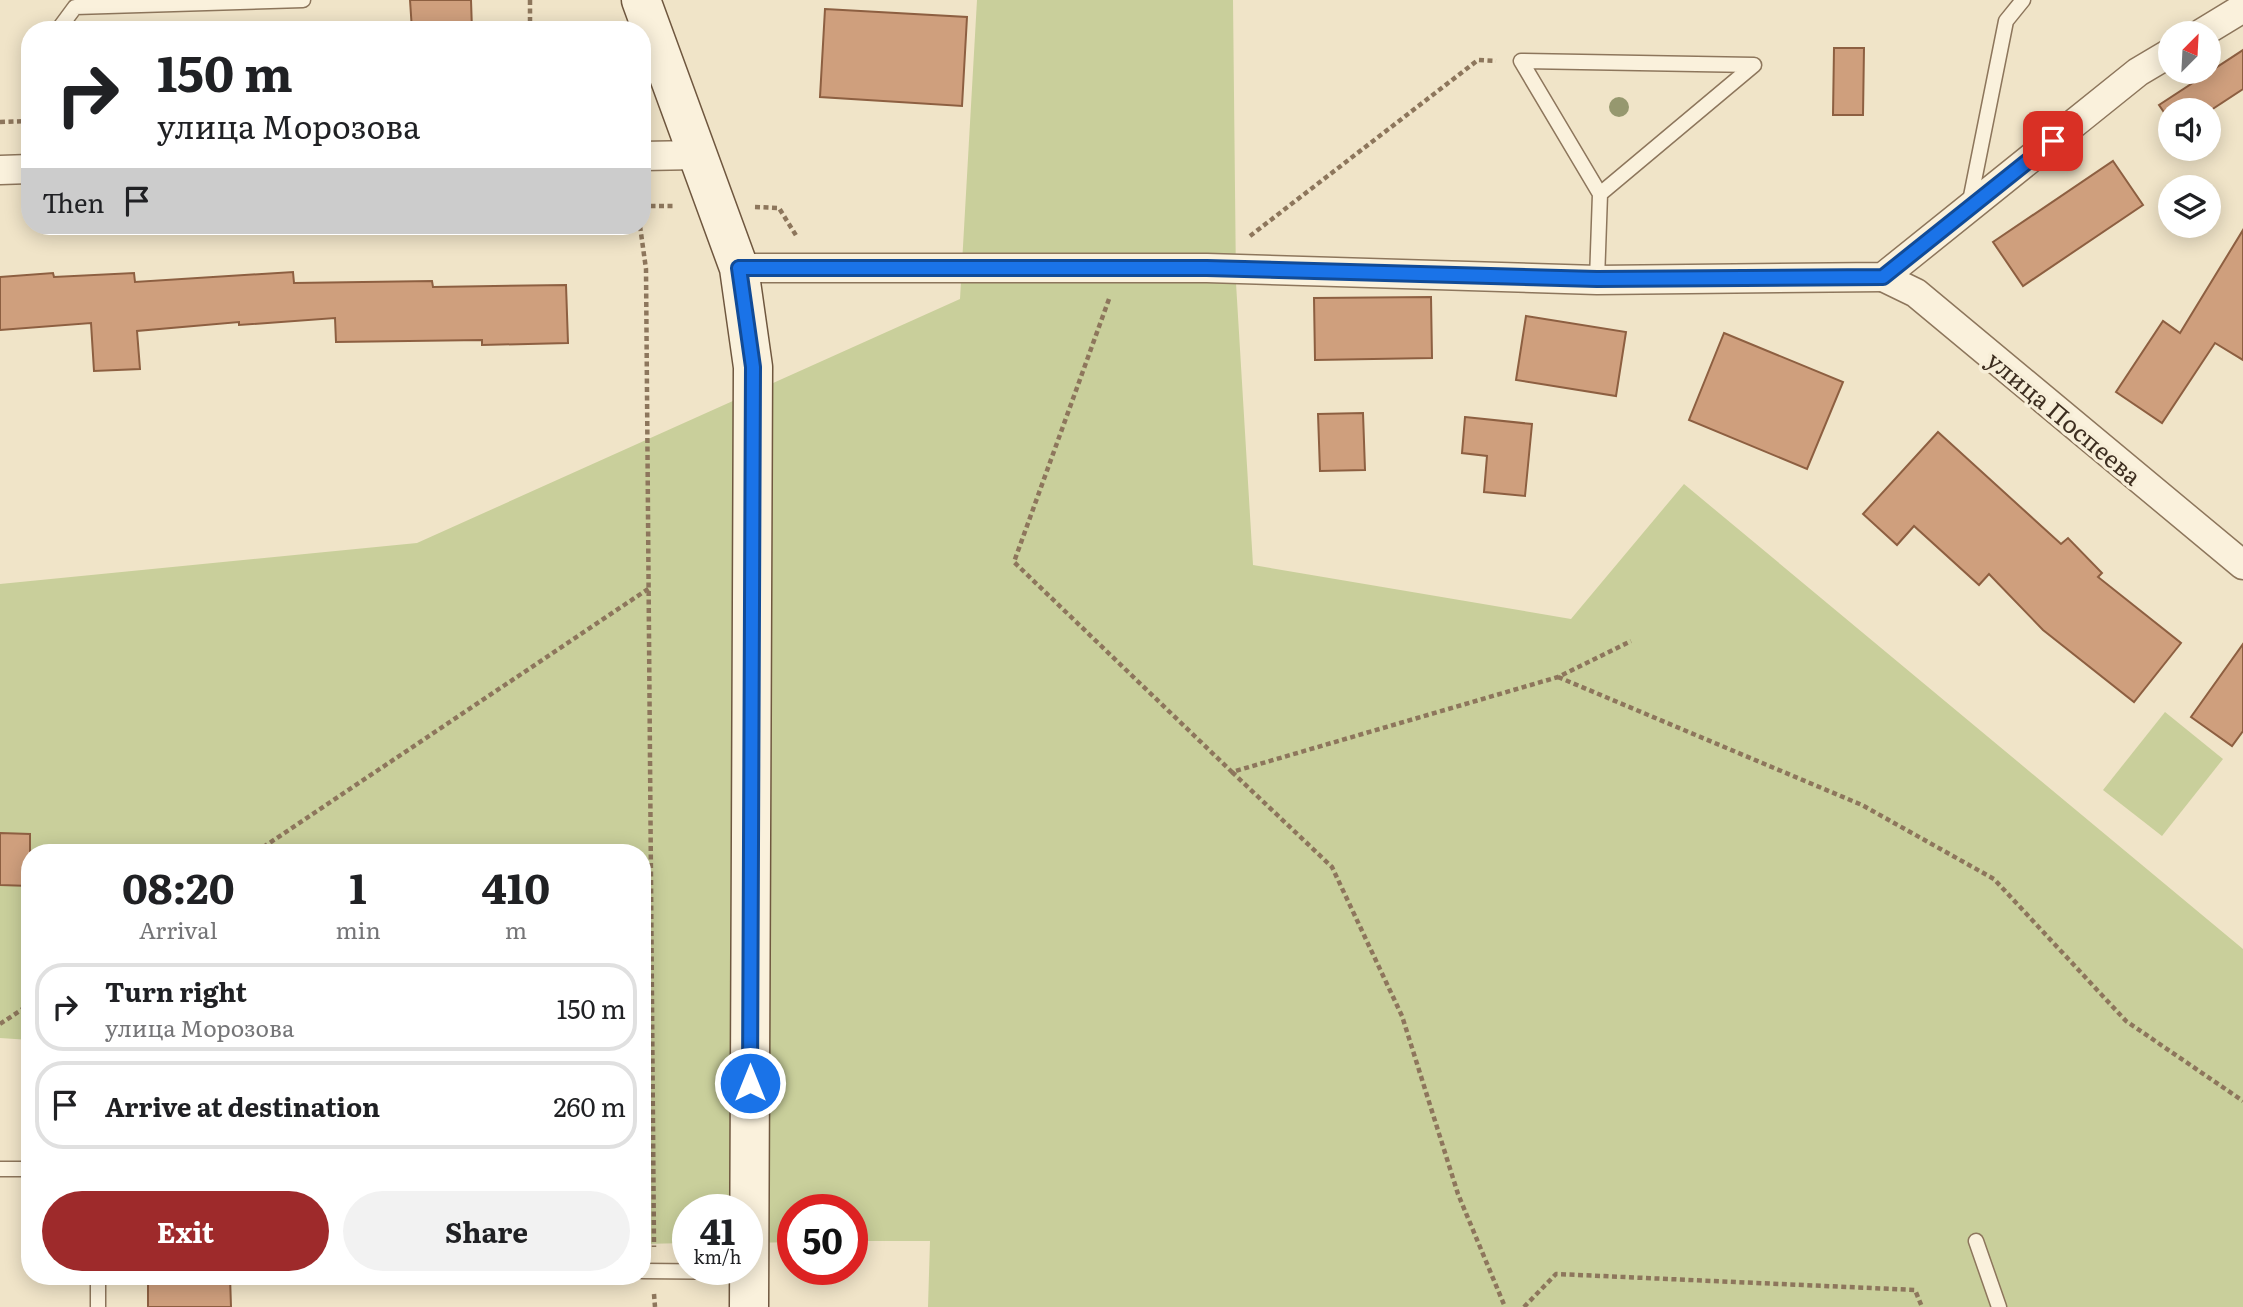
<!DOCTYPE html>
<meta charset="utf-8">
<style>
body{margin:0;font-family:Literata,serif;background:#f2f2f2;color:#202124;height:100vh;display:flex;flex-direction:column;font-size:26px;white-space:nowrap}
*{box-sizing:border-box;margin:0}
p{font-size:23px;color:#757577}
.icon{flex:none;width:38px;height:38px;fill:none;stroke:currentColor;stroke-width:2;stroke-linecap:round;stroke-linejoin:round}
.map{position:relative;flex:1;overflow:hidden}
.sheet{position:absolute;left:21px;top:844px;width:630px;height:441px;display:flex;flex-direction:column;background:#fff;border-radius:28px;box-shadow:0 4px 18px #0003}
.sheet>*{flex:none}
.hud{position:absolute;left:21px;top:21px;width:630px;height:214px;border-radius:28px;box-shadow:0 4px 18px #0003;background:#fff;color:#202124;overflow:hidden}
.needle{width:46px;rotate:24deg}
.buttons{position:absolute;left:2158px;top:21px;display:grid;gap:14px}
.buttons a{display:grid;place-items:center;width:63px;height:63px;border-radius:50%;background:#fff;box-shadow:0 4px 18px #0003;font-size:35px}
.speed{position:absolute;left:672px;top:1194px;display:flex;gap:14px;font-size:35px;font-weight:700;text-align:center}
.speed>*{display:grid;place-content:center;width:91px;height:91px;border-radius:50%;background:#fff;box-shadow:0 4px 18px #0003;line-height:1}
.speed small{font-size:18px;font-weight:400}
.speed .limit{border:10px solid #d22;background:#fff;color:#111}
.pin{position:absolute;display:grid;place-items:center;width:60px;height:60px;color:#fff;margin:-30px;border-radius:14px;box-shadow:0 4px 10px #0006}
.me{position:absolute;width:77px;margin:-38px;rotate:0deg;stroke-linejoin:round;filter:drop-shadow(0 0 5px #0008)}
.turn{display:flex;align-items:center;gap:24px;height:147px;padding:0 21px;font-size:32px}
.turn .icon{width:91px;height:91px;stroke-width:2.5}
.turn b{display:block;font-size:49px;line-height:60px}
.then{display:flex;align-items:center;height:66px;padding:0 21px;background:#0003;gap:14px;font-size:26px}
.eta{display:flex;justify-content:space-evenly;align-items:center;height:119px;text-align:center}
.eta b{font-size:42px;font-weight:700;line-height:49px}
.button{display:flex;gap:14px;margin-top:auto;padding:14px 21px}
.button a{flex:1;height:80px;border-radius:42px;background:#9e2a2b;color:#fff;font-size:28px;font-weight:700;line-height:80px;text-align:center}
.button a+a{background:#f2f2f2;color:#202124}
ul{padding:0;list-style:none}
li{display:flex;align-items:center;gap:21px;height:88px;margin:0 14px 10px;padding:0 7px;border:4px solid #e0e0e0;border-radius:28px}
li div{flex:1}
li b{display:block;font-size:26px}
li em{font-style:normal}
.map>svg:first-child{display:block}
.green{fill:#c9cf9b}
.building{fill:#cf9f7d;stroke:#8d5f41;stroke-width:2}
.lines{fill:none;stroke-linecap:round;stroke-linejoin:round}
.service-casing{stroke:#8d765c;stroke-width:17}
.minor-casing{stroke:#8d765c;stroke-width:31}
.secondary-casing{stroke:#6f573f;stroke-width:41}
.path{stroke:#8d765c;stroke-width:4.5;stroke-dasharray:5 3.5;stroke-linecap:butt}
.service{stroke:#faf1dc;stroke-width:14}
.minor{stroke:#faf1dc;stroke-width:28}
.secondary{stroke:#faf1dc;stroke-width:38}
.tree{fill:#96986f}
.route-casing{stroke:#114b97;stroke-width:18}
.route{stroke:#1a73e8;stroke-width:12}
.labels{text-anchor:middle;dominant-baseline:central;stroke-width:7;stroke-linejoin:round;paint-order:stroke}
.street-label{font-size:24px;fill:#3d2e20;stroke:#f7eed8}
</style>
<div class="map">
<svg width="2243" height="1307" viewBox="0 0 2243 1307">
<rect width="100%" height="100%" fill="#f0e4c8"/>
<g class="green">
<path d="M977,0h256l3,283 17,282 318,54 113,-135 559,465v358h-1315l2,-66h-78v-32h-59v33l-46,1v-34h-59v34l-46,1v-392h-612v188l-30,-2v-454l417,-41 543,-244z"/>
<path d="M2165,712l58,47 -61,77 -59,-46z"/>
</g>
<g class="building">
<path d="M410,0h61l1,30h-60z"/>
<path d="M825,9l142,8 -5,89 -142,-9z"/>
<path d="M1834,48h30l-1,67h-30z"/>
<path d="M2243,50v39l-35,23 -38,-2v11l-11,-16z"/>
<path d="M2113,161l30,44 -120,81 -30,-44z"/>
<path d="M2243,230v130l-28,-17 -53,80 -46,-31 47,-71 17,12z"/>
<path d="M293,272l1,11 138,-2 1,6 133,-2 2,58 -86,2v-5l-146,2 -1,-24 -96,7v-3l-102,9 3,38 -46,2 -3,-48 -91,7v-53l53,-4 1,4 80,-4 1,9z"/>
<path d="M1431,297l1,61 -117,2 -1,-62z"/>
<path d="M1526,316l100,16 -10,64 -100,-16z"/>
<path d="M1724,333l119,49 -36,87 -118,-49z"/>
<path d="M1363,413l2,57 -45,1 -2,-57z"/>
<path d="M1465,417l67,7 -7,72 -41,-4 3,-36 -25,-3z"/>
<path d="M1938,432l123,112 7,-6 34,35 -4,4 83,66 -47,59 -91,-72 -54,-56 -10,11 -65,-59 -17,19 -34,-31z"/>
<path d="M2243,644v87l-11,15 -41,-29z"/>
<path d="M0,833l30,1v52l-30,-1z"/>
<path d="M148,1276h82l1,31h-83z"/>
</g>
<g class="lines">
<defs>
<g id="service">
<path d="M58,30l17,-23 228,-7"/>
<path d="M1969,206l37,-185 17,-21"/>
<path d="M1597,280l3,-86 -79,-133 233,4 -154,129"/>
<path d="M0,1169h30"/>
<path d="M1976,1241l23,66"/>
<path d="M642,1271l107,1"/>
<path d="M98,1307v-31"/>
</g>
<g id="minor">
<path d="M2202,33l41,-25"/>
<path d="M642,156l56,-1"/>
<path d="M0,170l30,-1"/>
<path d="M739,268h468l390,12 286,-3 255,-205 32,-19"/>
<path d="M1883,277l33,16 327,272"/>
</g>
<path id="secondary" d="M641,0l98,268 14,99 -4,940"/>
</defs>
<use href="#service" class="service-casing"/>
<use href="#minor" class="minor-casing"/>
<use href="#secondary" class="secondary-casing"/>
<g class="path">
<path d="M530,0v30"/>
<path d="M0,122l30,-1"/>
<path d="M642,206h34"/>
<path d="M755,207l24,1 18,29"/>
<path d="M640,226l6,43 8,978"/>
<path d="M1250,236l228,-176 18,1"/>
<path d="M1109,299l-95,263 218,210 326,-95 73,-36"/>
<path d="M1558,677l304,128 132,74 132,142 117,80"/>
<path d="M1232,772l100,95 70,149 56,178 47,113"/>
<path d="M256,852l395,-265"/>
<path d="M0,1024l30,-20"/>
<path d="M654,1294l1,13"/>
<path d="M1524,1307l32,-33 359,16 7,17"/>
</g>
<use href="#service" class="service"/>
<use href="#minor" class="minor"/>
<use href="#secondary" class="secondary"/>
</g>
<circle class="tree" cx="1619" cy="107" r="10"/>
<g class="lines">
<defs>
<path id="route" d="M750,1083l3,-716 -14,-99h468l390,11 286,-2 170,-136"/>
</defs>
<use href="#route" class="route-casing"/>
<use href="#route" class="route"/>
</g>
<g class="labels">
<g class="street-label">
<text transform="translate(2065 417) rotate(40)">улица Поспеева</text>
</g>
</g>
</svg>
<div class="buttons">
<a><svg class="needle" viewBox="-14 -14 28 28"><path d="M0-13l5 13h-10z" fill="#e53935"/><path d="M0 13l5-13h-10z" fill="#757577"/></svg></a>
<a><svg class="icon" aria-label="sound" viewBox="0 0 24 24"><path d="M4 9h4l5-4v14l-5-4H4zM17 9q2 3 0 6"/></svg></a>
<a><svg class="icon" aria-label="layers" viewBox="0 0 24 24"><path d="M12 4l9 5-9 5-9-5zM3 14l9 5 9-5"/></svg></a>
</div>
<div class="speed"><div>41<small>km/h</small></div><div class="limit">50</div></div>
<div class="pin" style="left:2053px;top:141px;background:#d93025"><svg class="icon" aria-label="arrive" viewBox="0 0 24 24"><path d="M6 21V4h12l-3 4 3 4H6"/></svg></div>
<svg class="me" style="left:750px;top:1083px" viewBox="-20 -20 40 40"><circle r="17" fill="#1a73e8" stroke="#fff" stroke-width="3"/><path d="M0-11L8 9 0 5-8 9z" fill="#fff"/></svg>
<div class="hud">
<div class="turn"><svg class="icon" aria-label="right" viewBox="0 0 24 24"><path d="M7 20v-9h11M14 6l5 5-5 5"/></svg><div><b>150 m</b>улица Морозова</div></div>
<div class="then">Then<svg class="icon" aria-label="arrive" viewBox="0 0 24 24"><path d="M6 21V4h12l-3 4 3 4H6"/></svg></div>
</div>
<section class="sheet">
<div class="eta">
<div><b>08:20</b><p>Arrival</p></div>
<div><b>1</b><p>min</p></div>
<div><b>410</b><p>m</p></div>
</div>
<ul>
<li><svg class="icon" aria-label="right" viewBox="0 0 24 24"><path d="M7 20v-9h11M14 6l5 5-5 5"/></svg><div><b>Turn right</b><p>улица Морозова</p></div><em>150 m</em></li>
<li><svg class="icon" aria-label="arrive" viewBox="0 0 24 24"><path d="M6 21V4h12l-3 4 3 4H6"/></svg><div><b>Arrive at destination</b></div><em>260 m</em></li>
</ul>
<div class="button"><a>Exit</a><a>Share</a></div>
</section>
</div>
